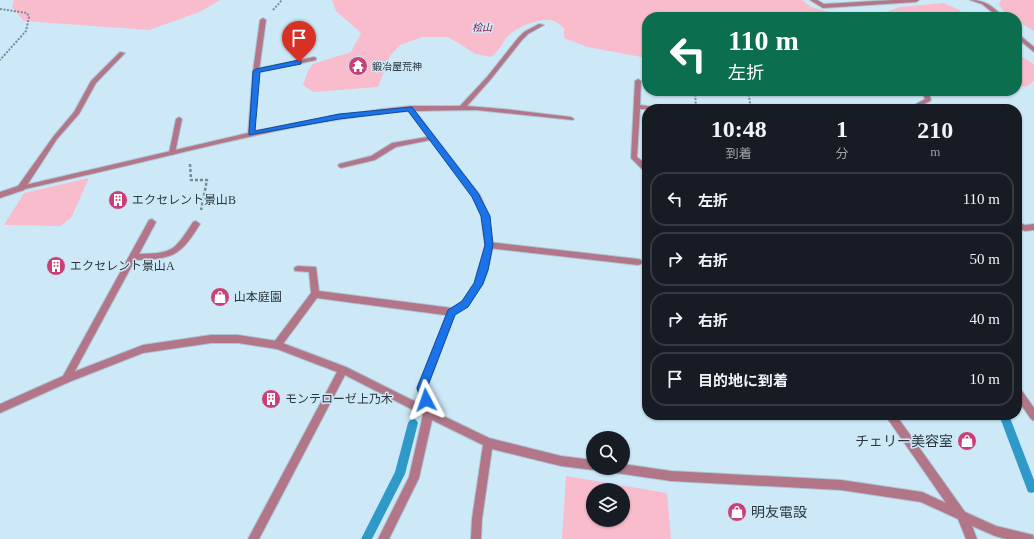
<!DOCTYPE html>
<html lang="ja">
<meta charset="utf-8">
<style>
body{margin:0;font-family:"Times New Roman","Noto Sans JP",serif;background:#242831;color:#f1f3f6;height:100vh;display:flex;flex-direction:column;font-size:15px;white-space:nowrap}
*{box-sizing:border-box;margin:0}
p{font-size:13px;color:#9ea1a6}
.icon{flex:none;width:22px;height:22px;fill:none;stroke:currentColor;stroke-width:2;stroke-linecap:round;stroke-linejoin:round}
.map{position:relative;flex:1;overflow:hidden}
.side{position:absolute;left:642px;top:104px;width:380px;height:316px;display:flex;flex-direction:column;background:#171b24;border-radius:16px;box-shadow:0 1px 3px #0004}
.side>*{flex:none}
.guide{position:absolute;left:642px;top:12px;width:380px;height:84px;border-radius:16px;box-shadow:0 1px 3px #0004;background:#0b6e4f;color:#fff;overflow:hidden}
.controls{position:absolute;left:586px;top:431px;display:grid;gap:8px}
.controls a{display:grid;place-items:center;width:44px;height:44px;border-radius:50%;background:#171b24;box-shadow:0 1px 3px #0004;font-size:20px}
.pin{position:absolute;display:grid;place-items:center;width:34px;height:34px;color:#fff;margin:-41px -17px;border-radius:50% 50% 50% 0;rotate:-45deg;box-shadow:0 0 4px #0007}
.pin .icon{rotate:45deg}
.me{position:absolute;width:44px;margin:-22px;rotate:356deg;stroke-linejoin:round;filter:drop-shadow(0 0 3px #0008)}
.turn{display:flex;align-items:center;gap:14px;height:84px;padding:0 20px;font-size:18px}
.turn .icon{width:52px;height:52px;stroke-width:2.5}
.turn b{display:block;font-size:28px;line-height:34px}
.eta{display:flex;justify-content:space-evenly;align-items:center;height:68px;text-align:center}
.eta b{font-size:24px;font-weight:800;line-height:28px}
ul{padding:0;list-style:none}
li{display:flex;align-items:center;gap:12px;height:54px;margin:0 8px 6px;padding:0 12px;border:2px solid #363941;border-radius:16px}
li div{flex:1}
li b{display:block;font-size:15px}
li em{font-style:normal}
.map>svg:first-child{display:block}
.green{fill:#f8bccd;fill-rule:evenodd}
.lines{fill:none;stroke-linecap:round;stroke-linejoin:round}
.stream{fill:#2f9ac8;fill-rule:evenodd}
.service-casing{stroke:#adc6d3;stroke-width:2}
.minor-casing{stroke:#adc6d3;stroke-width:2}
.path-far1{stroke:#788b95;stroke-width:2;stroke-dasharray:2 1.5;stroke-linecap:butt}
.path{stroke:#788b95;stroke-width:2.5;stroke-dasharray:3 2;stroke-linecap:butt}
.service{fill:#b27688;fill-rule:evenodd}
.minor{fill:#b27688;fill-rule:evenodd}
.route{fill:#1a73e8;stroke:#114b97}
.labels{text-anchor:middle;dominant-baseline:central;stroke-width:3;stroke-linejoin:round;paint-order:stroke}
.far-park-label{font-size:10px;font-style:italic;fill:#851a48;stroke:#cde9f8}
.far-poi-label{font-size:10px;fill:#2d383e;stroke:#cde9f8;text-anchor:start}
.poi-label{font-size:12px;fill:#2d383e;stroke:#cde9f8;text-anchor:start}
.near-poi-label{font-size:14px;fill:#2d383e;stroke:#cde9f8;text-anchor:end}
</style>
<div class="map">
<svg width="1034" height="539" viewBox="0 0 1034 539">
<rect width="100%" height="100%" fill="#cde9f8"/>
<g class="green">
<path d="M14,0h207l-24,13 -48,17 -125,-9 -12,-14z"/>
<path d="M332,0h470l9,7 31,8 19,1 20,-2 18,-7 45,-4 17,8 -2,5 -2,1h-310v41l-60,-11 -23,-9v-10c-3,-2 -7,-6 -10,-7 -12,-4 -35,5 -44,13 -8,7 -8,15 -19,23l-15,-3 -28,-17h-26l-22,8 -10,11 -12,31 -65,5 -10,-7 5,-14 5,-7 38,-12 10,-19 -25,-22z"/>
<path d="M1001,0h33v31l-17,-10v-4l-10,-1 -8,-11z"/>
<path d="M1017,54l17,10v17l-8,6 -9,-1z"/>
<path d="M89,178l-18,40 -11,8 -56,-1 20,-32z"/>
<path d="M566,476l101,17 4,46h-109zM593,490h30v30h-30z"/>
</g>
<g class="lines">
<g class="stream">
<path d="M999,415h10l25,65v12l-2,1 -4,-1z"/>
<path d="M413,418l3,2 2,3 -13,51 -33,65h-11l34,-67 13,-49 2,-3z"/>
</g>
<defs>
<g id="service">
<path d="M120,52l5,1 -29,30 -17,31 -22,25 -33,51 -24,8v-6l18,-6 35,-49 21,-25 17,-31z"/>
<path d="M314,57l2,1v2l-60,13 -3,-2 3,-2z"/>
<path d="M179,117l3,2 -7,34 -3,2 -3,-2 7,-34z"/>
<path d="M433,136l2,1v2l-39,8 -21,13 -34,8 -3,-2 1,-2 32,-8 21,-13z"/>
<path d="M152,219l4,3 -17,32c35,-1 35,-3 54,-32l3,-1 4,3c-20,33 -28,35 -65,36l-66,122 -3,1 -3,-1 -2,-3 2,-3 86,-156z"/>
<path d="M489,242l149,17 3,1 1,2 -1,2 -3,1 -149,-17 -4,-3z"/>
<path d="M298,266l18,1 3,24 133,17 3,2 1,2 -1,2 -3,2 -135,-18 -37,50 -3,1 -3,-1 -1,-3 1,-3 37,-49 -2,-21 -14,-1 -1,-2 1,-2z"/>
</g>
<g id="minor">
<path d="M810,0h7l7,4 69,-4h26l-3,2 -93,6z"/>
<path d="M970,0c16,0 23,7 34,17h-6l-16,-13z"/>
<path d="M263,18l3,2 -7,51 -5,60 76,-14 52,-8 28,-3h50l27,-29 31,-39 6,-6 15,-8 5,1 -16,9 -6,6 -31,39 -24,27 36,3 68,8 3,2 -1,1 -97,-10 -61,1 65,84 9,21 4,29 -5,25 -6,14 -14,22 -13,8 -28,74 6,23 56,27 72,18 32,4v8h4l-4,2 -32,-4 -69,-17 -10,70 -1,20h-10l1,-20 11,-74 -51,-25 -13,58 -30,61h-11l31,-62 14,-62 -78,-40 -86,164h-11l89,-167 -60,-23 -39,-6h-27l-68,10 -74,29 -69,31v-9l63,-28 80,-31 68,-10h27l39,6 69,26 76,38 -5,-17 32,-78 13,-8 13,-19 5,-13 5,-25 -4,-29 -8,-20 -64,-85c-74,6 -145,22 -217,39 -57,14 -114,27 -171,40l-4,-2 4,-2 227,-53 5,-62 7,-51z"/>
<path d="M1017,33l17,14v5l-17,-14z"/>
<path d="M638,79l3,2 -1,24 15,2 3,2h-18l-3,48 10,8v4h-5l-11,-11 4,-77z"/>
<path d="M922,91h6l3,9 -1,1 -15,8h-8l18,-10z"/>
<path d="M1017,222l8,3 9,-1v6l-9,1 -8,-3z"/>
<path d="M1017,387l3,1 14,20v13l-3,-2 -14,-20z"/>
<path d="M885,415h11l69,97 31,14 33,8 4,1 1,4h-28l-11,-3 -23,-10 5,13h-11l-8,-20 -37,-17 -80,-12 -170,-9 -55,-8 -4,-1 -1,-4h12v-4l48,7 170,9 81,12 24,11z"/>
</g>
</defs>
<use href="#service" class="service-casing"/>
<use href="#minor" class="minor-casing"/>
<g class="path-far1">
<path d="M0,9l27,4 2,4 -3,14 -26,29"/>
<path d="M273,10l9,-10"/>
<path d="M695,91l1,18"/>
<path d="M748,91l3,18"/>
</g>
<path class="path" d="M190,164l1,16h16l-6,30"/>
<use href="#service" class="service"/>
<use href="#minor" class="minor"/>
</g>
<path class="route" d="M299,60l2,1v3l-41,8 -5,59 84,-17 73,-7 66,86 12,23 3,29 -5,25 -5,14 -15,23 -13,8 -28,73 4,12 -2,4 -3,1 -4,-1 -5,-16 31,-78 14,-9 12,-18 11,-38 -4,-29 -9,-19 -64,-86 -69,8 -90,16 4,-64 3,-2z"/>
<defs>
<symbol id="temple-disc" viewBox="-11 -11 22 22"><circle r="9.5" fill="#c93f76" stroke="#cde9f8"/><path d="M0-6L5-2H3V0L6.5 2.5H4V6H1.5V3h-3V6H-4V2.5H-6.5L-3 0V-2H-5Z" fill="#fff"/></symbol>
<symbol id="building-disc" viewBox="-11 -11 22 22"><circle r="9.5" fill="#c93f76" stroke="#cde9f8"/><path d="M-4-6H4V6H1V3H-1V6H-4ZM-2.5-4.3h1.7v1.8h-1.7ZM.8-4.3h1.7v1.8H.8ZM-2.5-1h1.7V.8h-1.7ZM.8-1h1.7V.8H.8Z" fill="#fff"/></symbol>
<symbol id="shop-disc" viewBox="-11 -11 22 22"><circle r="9.5" fill="#c93f76" stroke="#cde9f8"/><path d="M-5-2.5h2.3a2.7 3.5 0 0 1 5.4 0H5L5.5 6h-11ZM-1.5-2.5h3a1.5 2.3 0 0 0-3 0Z" fill="#fff"/></symbol>
</defs>
<g fill-rule="evenodd">
<use href="#temple-disc" x="347" y="55" width="22" height="22"/>
<use href="#building-disc" x="107" y="189" width="22" height="22"/>
<use href="#building-disc" x="45" y="255" width="22" height="22"/>
<use href="#shop-disc" x="209" y="286" width="22" height="22"/>
<use href="#building-disc" x="260" y="388" width="22" height="22"/>
<use href="#shop-disc" x="956" y="430" width="22" height="22"/>
<use href="#shop-disc" x="726" y="501" width="22" height="22"/>
</g>
<g class="labels">
<g class="far-park-label">
<text x="482" y="27">桧山</text>
</g>
<g class="far-poi-label">
<text x="372" y="66">鍛冶屋荒神</text>
</g>
<g class="poi-label">
<text x="132" y="200">エクセレント景山B</text>
<text x="70" y="266">エクセレント景山A</text>
<text x="234" y="297">山本庭園</text>
<text x="285" y="399">モンテローゼ上乃木</text>
</g>
<g class="near-poi-label">
<text x="953" y="441">チェリー美容室</text>
<text x="751" y="512" text-anchor="start">明友電設</text>
</g>
</g>
</svg>
<div class="controls">
<a><svg class="icon" aria-label="search" viewBox="0 0 24 24"><circle cx="10" cy="10" r="6"/><path d="M15 15l6 6"/></svg></a>
<a><svg class="icon" aria-label="layers" viewBox="0 0 24 24"><path d="M12 4l9 5-9 5-9-5zM3 14l9 5 9-5"/></svg></a>
</div>
<div class="pin" style="left:299px;top:62px;background:#d93025"><svg class="icon" aria-label="arrive" viewBox="0 0 24 24"><path d="M6 21V4h12l-3 4 3 4H6"/></svg></div>
<svg class="me" style="left:426px;top:400px" viewBox="-20 -20 40 40"><path d="M0-17L14 15 0 8-14 15z" fill="#1a73e8" stroke="#fff" stroke-width="4"/></svg>
<div class="guide">
<div class="turn"><svg class="icon" aria-label="left" viewBox="0 0 24 24"><path d="M17 20v-9H6M10 6l-5 5 5 5"/></svg><div><b>110 m</b>左折</div></div>
</div>
<section class="side">
<div class="eta">
<div><b>10:48</b><p>到着</p></div>
<div><b>1</b><p>分</p></div>
<div><b>210</b><p>m</p></div>
</div>
<ul>
<li><svg class="icon" aria-label="left" viewBox="0 0 24 24"><path d="M17 20v-9H6M10 6l-5 5 5 5"/></svg><div><b>左折</b></div><em>110 m</em></li>
<li><svg class="icon" aria-label="right" viewBox="0 0 24 24"><path d="M7 20v-9h11M14 6l5 5-5 5"/></svg><div><b>右折</b></div><em>50 m</em></li>
<li><svg class="icon" aria-label="right" viewBox="0 0 24 24"><path d="M7 20v-9h11M14 6l5 5-5 5"/></svg><div><b>右折</b></div><em>40 m</em></li>
<li><svg class="icon" aria-label="arrive" viewBox="0 0 24 24"><path d="M6 21V4h12l-3 4 3 4H6"/></svg><div><b>目的地に到着</b></div><em>10 m</em></li>
</ul>
</section>
</div>
